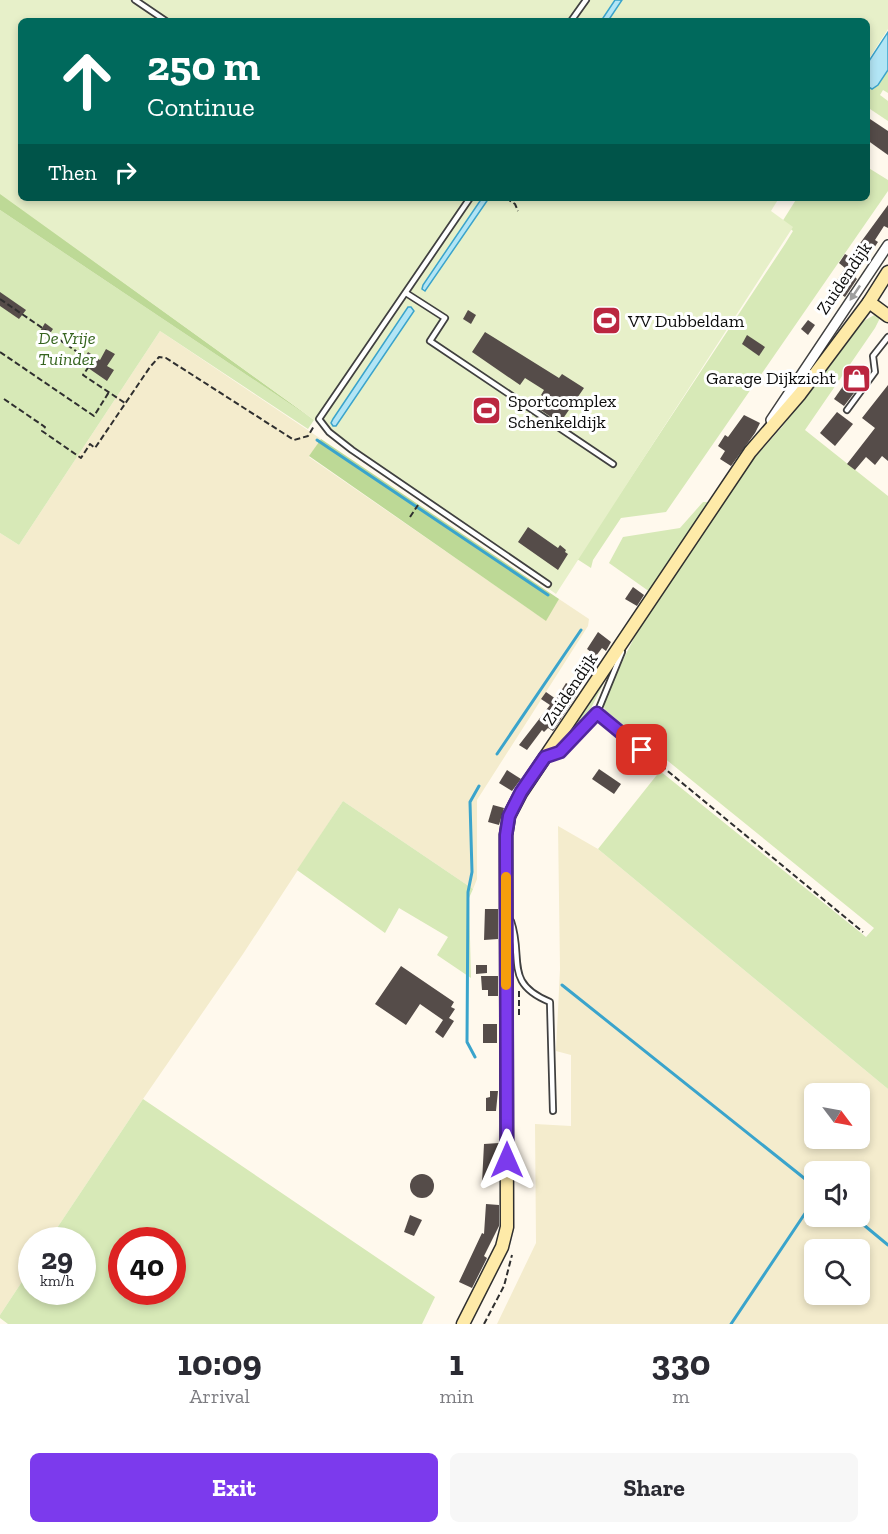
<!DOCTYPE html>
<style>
body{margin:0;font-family:"Zilla Slab",serif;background:#f7f7f7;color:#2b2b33;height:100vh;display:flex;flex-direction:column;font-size:22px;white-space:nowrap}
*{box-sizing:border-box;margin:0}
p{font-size:20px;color:#7c7c81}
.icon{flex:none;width:33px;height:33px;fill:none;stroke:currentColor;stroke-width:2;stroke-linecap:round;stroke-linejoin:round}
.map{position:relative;height:1324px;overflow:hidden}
.panel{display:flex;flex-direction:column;background:#fff;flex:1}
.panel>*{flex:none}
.guide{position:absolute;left:18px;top:18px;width:852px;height:183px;border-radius:9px;box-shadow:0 3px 9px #0003;background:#00695c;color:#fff;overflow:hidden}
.needle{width:39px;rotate:122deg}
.fabs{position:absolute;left:804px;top:1083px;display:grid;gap:12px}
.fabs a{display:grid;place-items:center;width:66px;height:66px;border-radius:9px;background:#fff;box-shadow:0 3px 9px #0003;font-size:30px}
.speed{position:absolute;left:18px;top:1227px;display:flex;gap:12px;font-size:30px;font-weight:700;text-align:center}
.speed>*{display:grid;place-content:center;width:78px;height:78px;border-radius:50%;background:#fff;box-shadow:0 3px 9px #0003;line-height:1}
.speed small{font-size:15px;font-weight:400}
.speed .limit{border:9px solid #d22;background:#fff;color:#111}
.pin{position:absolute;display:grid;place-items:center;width:51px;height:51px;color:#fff;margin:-26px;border-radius:12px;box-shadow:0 3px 9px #0006}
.me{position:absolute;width:66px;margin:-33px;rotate:0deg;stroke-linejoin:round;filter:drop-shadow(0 0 4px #0008)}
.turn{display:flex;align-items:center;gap:21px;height:126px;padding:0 30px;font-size:27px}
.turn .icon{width:78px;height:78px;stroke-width:2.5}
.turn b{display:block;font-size:42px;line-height:51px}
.then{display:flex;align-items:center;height:57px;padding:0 30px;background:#0003;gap:12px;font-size:22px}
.eta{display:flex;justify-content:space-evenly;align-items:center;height:102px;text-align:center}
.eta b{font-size:36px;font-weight:800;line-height:42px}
.action{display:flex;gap:12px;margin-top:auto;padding:12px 30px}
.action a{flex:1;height:69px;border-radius:9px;background:#7c3aed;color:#fff;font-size:24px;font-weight:800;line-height:69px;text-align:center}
.action a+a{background:#f7f7f7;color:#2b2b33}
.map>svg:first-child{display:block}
.farmland{fill:#f4eccd;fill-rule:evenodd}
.green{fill:#d7e9b7;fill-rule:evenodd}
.forest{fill:#bdd996}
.pitch{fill:#e7f0c9}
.water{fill:#b2e5f5;stroke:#3aa4cc;stroke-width:1.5}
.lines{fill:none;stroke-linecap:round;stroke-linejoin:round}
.stream{stroke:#3aa4cc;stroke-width:3}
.building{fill:#554c49}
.lane-casing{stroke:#404040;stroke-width:8}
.street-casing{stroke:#404040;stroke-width:12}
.secondary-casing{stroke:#2f2f2f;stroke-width:15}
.path{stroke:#2f2f2f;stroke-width:2;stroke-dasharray:6 3;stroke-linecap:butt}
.lane{stroke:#fff;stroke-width:4.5}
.street{stroke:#fff;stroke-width:9}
.secondary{stroke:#feeaa8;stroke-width:12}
.oneway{fill:#9e9e9e}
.route-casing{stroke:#51269a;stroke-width:15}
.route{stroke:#7c3aed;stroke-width:10}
.slow{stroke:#f59e0b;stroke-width:10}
.labels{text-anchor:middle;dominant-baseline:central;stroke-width:6;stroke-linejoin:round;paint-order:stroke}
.street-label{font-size:18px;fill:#0d0d0d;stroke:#fff}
.poi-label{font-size:18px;fill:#0d0d0d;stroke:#fff;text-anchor:start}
.park-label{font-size:18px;font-style:italic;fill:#35641e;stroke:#fff}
</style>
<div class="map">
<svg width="888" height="1324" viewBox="0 0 888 1324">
<rect width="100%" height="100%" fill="#fff9ed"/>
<g class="farmland">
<path d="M160,331l161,108 -12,18 236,163 14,-21 30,20 -1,7 -111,174v79l-4,10 -130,-88 -100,153 -100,145 -94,141h-17l-1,28 -31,47v-782l19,12z"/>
<path d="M558,826l40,23 290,240v235h-391l39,-81 -1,-119 36,2v-71l-15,-4 4,-82zM814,1094h46v44h-46zM814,1172h46v44h-46zM814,1250h46v44h-46z"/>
</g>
<g class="green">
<path d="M888,70v23l-5,-3 -3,5 8,6v20l-21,-14v-21l5,3 6,-4z"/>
<path d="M867,167l21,13v11l-222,321 -45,6 -28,42 -2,8 -14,-9 208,-315 8,-13 -11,-9 15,-24h25l5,2 2,-2h38z"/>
<path d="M0,210l314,210 -6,9 -148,-98 -141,214 -19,-12z"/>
<path d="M876,314l5,2 -6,12 -70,102 83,66v593l-290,-240 62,-78 206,166 8,-9 -269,-218 -3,-8 37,-74 111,-165 32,-36 80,-105z"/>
<path d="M703,502h8l-61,90 -41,-29 14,-26 57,-9z"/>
<path d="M607,677l-18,35 -21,23z"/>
<path d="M343,801l130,88 -4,9 2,80 -34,-23 11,-18 -49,-29 -14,25 -88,-63z"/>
<path d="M143,1099l292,198 -13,27h-414l-8,-6v-3l31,-47 1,24h50v-52h-33zM122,1240h50v52h-50z"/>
</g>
<g class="forest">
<path d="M0,193l314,227 -314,-210z"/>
<path d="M321,439l238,160 -13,22 -237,-165z"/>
</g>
<path class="pitch" d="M0,0h888v29l-21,33v-41h-846v177h758l-8,13 22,16 -237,367 -556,-400z"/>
<g class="water">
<path d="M615,0h7l-14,21h-7z"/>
<path d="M888,32v38l-10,15 -6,4 -5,-3v-22z"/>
<path d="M482,198h7l-64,93 -3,-2 1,-4z"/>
<path d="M408,307h3l3,4 -78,115h-3l-2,-3 2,-4z"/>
</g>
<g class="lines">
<g class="stream">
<path d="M317,440l231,155"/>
<path d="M497,754l84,-124"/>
<path d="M562,985l252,201"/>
<path d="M475,1057l-8,-15 1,-150 4,-20 -2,-70 9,-16"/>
<path d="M853,1216l35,29"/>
<path d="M731,1324l83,-124"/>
</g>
</g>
<g class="building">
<path d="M867,117l21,14v24l-21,-15z"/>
<path d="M888,205v23l-4,-2 -9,14 3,2 -23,35 2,2 -12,18 -13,-9 13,-20 -6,-5 6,-9 5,3z"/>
<path d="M0,292l26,18 -7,9 -19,-13z"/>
<path d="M468,310l8,5 -5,9 -8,-5z"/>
<path d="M808,320l7,5 -7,10 -7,-6z"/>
<path d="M45,323l8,6 -6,9 -8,-5z"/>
<path d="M485,332l74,46 3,-4 22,14 -24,35 -21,-14 7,-11 -5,-3 3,-5 -19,-12 -5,7 -48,-33z"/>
<path d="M747,335l18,12 -6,9 -17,-12z"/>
<path d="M106,349l9,5 -8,12 7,4 -7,11 -26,-18 7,-11 12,8z"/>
<path d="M853,372l11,8 -20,26 -10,-7z"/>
<path d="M888,385v76l-6,-5 -7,9 -9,-8 -11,13 -8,-6 28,-36 -13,-10z"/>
<path d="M837,412l16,12 -18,22 -15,-13z"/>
<path d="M744,415l16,8 -5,10 -24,33 -11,-7 5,-8 -7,-5 7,-11 3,2z"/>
<path d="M528,527l30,21 2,-3 6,5 -1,2 3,2 -10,16 -40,-28z"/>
<path d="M633,587l11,8 -7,11 -12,-7z"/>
<path d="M598,632l13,10 -5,9 -4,-3 -6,8 -9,-7z"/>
<path d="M566,683l9,5 -3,5 4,3 -23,35 -5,-3 -4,4 -2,-2 -15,20 -8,-5 31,-40 -9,-6 5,-7 10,7z"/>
<path d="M599,769l22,15 -7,10 -22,-15z"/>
<path d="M507,770l14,9 -9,12 -13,-8z"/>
<path d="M493,805l11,3 -5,17 -11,-3z"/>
<path d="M485,909h13v30l-14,1z"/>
<path d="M476,965h11v8l-11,1z"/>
<path d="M401,966l53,36 -3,5 4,2 -6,9 5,3 -11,17 -8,-6 8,-12 -23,-16 -14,21 -31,-21z"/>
<path d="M481,976h17v20h-10v-6h-6z"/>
<rect x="483" y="1024" width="14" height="19"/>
<path d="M490,1091h8l-2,20h-10v-13l4,-1z"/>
<path d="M499,1143v17h-4v23h-13l2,-39z"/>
<circle cx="422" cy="1186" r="12"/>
<path d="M486,1204l13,1v21l-15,30 3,2 -15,30 -13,-6 23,-49 2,1z"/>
<path d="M410,1215l12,5 -8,16 -10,-4z"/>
</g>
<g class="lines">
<defs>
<g id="lane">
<path d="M135,0l31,21"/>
<path d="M571,21l15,-21"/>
<path d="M470,198l-151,221 10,13 23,18 196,134"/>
<path d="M406,293l39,25 -15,23 183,123"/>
<path d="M847,410l28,-38 -2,-16 15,-19"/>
<path d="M597,713l45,37"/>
<path d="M551,755l9,-3 37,-39 25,-61"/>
<path d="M511,921c13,38 -8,62 39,81l3,109"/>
</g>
<path id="street" d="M771,420l117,-175"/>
<g id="secondary">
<path d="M869,302l19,14"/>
<path d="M463,1324l39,-77 5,-20 -1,-392 3,-19 12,-23 229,-341 50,-58 69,-92 19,-30"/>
</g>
</defs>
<use href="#lane" class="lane-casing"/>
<use href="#street" class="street-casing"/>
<use href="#secondary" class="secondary-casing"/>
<g class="path">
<path d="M506,198l9,6 3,7"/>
<path d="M0,299l92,63 -9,13 42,28"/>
<path d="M0,352l94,64 15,-24"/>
<path d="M4,399l41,28 -3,4 39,27 9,-14 5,4 55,-81 9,-10 7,1 128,82 14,-4 6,-10"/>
<path d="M410,517l8,-12"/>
<path d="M647,754l216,178"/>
<path d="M519,1015v-24"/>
<path d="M484,1324l20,-38 8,-31"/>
</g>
<use href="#lane" class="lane"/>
<use href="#street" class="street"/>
<use href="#secondary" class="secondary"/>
</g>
<defs><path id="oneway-solid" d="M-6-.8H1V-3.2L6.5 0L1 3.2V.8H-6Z" transform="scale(1.5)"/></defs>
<use class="oneway" href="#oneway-solid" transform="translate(855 293) rotate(124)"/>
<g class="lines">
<defs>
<path id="route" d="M507,1160l-1,-302v-23l3,-19 12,-24 24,-35 15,-5 37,-39 45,37"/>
</defs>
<use href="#route" class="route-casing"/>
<use href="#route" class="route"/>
<path class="slow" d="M506,877v108"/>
</g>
<defs>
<symbol id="stadium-square" viewBox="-11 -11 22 22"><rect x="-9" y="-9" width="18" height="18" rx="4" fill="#bb2640" stroke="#fff"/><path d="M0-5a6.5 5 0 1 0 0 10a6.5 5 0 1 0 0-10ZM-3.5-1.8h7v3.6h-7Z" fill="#fff"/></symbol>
<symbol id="shop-square" viewBox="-11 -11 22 22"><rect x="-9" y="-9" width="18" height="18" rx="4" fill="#bb2640" stroke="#fff"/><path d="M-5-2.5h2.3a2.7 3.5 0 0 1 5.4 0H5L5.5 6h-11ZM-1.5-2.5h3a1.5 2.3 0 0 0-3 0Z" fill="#fff"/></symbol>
</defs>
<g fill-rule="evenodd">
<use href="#stadium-square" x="590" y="304" width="33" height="33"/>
<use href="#shop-square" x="840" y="362" width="33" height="33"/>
<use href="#stadium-square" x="470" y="394" width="33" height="33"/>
</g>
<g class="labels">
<g class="street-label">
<text transform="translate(844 278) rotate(-56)">Zuidendijk</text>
<text transform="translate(570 689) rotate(-56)">Zuidendijk</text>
</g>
<g class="poi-label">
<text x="628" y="321">VV Dubbeldam</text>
<text x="836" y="378" text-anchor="end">Garage Dijkzicht</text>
<text x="508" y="401">Sportcomplex<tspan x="508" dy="21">Schenkeldijk</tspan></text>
</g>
<g class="park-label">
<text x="67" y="338">De Vrije<tspan x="67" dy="21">Tuinder</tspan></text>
</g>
</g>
</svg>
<div class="fabs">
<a><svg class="needle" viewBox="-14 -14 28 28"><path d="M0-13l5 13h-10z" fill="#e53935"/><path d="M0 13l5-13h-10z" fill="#7c7c81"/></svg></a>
<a><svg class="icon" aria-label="sound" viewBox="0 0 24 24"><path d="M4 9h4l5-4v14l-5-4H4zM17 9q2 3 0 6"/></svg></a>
<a><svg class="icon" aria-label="search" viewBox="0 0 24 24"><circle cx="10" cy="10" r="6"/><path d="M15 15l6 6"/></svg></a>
</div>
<div class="speed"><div>29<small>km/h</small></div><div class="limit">40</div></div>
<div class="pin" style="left:642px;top:750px;background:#d93025"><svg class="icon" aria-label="arrive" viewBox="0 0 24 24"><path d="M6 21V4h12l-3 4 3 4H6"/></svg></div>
<svg class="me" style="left:507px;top:1160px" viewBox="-20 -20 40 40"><path d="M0-17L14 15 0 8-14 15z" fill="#7c3aed" stroke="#fff" stroke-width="4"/></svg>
<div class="guide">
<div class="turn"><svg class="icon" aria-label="ahead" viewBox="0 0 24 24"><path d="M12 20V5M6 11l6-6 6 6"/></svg><div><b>250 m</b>Continue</div></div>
<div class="then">Then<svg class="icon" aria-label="right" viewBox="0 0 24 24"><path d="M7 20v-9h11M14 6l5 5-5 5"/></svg></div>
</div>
</div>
<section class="panel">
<div class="eta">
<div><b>10:09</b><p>Arrival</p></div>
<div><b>1</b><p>min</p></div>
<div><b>330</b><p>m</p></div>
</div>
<div class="action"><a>Exit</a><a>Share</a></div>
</section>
